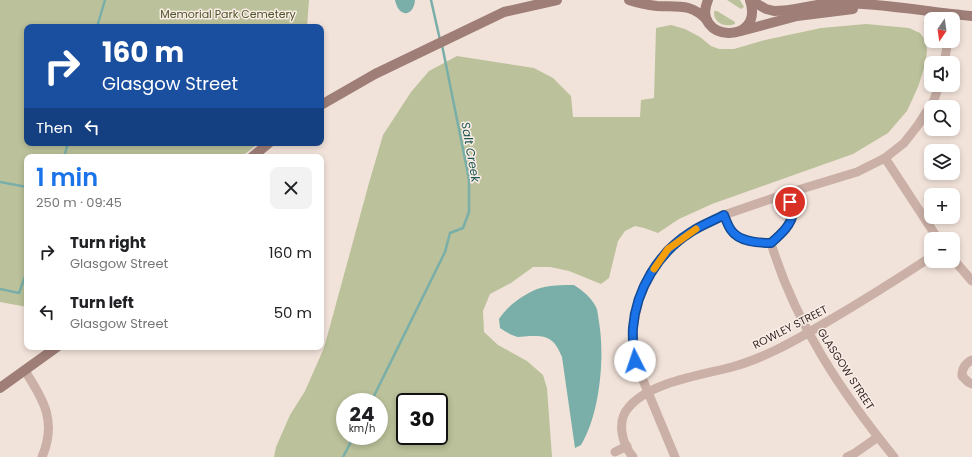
<!DOCTYPE html>
<meta charset="utf-8">
<style>
body{margin:0;font-family:Poppins,sans-serif;background:#f2f2f2;color:#202124;height:100vh;display:flex;flex-direction:column;font-size:15px;white-space:nowrap}
*{box-sizing:border-box;margin:0}
p{font-size:13px;color:#757577}
.icon{flex:none;width:22px;height:22px;fill:none;stroke:currentColor;stroke-width:2;stroke-linecap:round;stroke-linejoin:round}
.map{position:relative;flex:1;overflow:hidden}
.panel{position:absolute;left:24px;top:154px;width:300px;height:196px;display:flex;flex-direction:column;background:#fff;border-radius:8px;box-shadow:0 2px 6px #0003}
.panel>*{flex:none}
.hud{position:absolute;left:24px;top:24px;width:300px;height:122px;border-radius:8px;box-shadow:0 2px 6px #0003;background:#1a4fa0;color:#fff;overflow:hidden}
.needle{width:26px;rotate:193deg}
.controls{position:absolute;left:924px;top:12px;display:grid;gap:8px}
.controls a{display:grid;place-items:center;width:36px;height:36px;border-radius:8px;background:#fff;box-shadow:0 2px 6px #0003;font-size:20px}
.speed{position:absolute;left:336px;top:393px;display:flex;gap:8px;font-size:20px;font-weight:700;text-align:center}
.speed>*{display:grid;place-content:center;width:52px;height:52px;border-radius:50%;background:#fff;box-shadow:0 2px 6px #0003;line-height:1}
.speed small{font-size:10px;font-weight:400}
.speed .limit{border:2px solid #111;border-radius:6px;background:#fff;color:#111}
.pin{position:absolute;display:grid;place-items:center;width:34px;height:34px;color:#fff;margin:-17px;border:2px solid #fff;border-radius:50%;box-shadow:0 1px 4px #0007}
.me{position:absolute;width:44px;margin:-22px;rotate:356deg;stroke-linejoin:round;filter:drop-shadow(0 0 3px #0008)}
.turn{display:flex;align-items:center;gap:14px;height:84px;padding:0 12px;font-size:18px}
.turn .icon{width:52px;height:52px;stroke-width:2.5}
.turn b{display:block;font-size:28px;line-height:34px}
.then{display:flex;align-items:center;height:38px;padding:0 12px;background:#0003;gap:8px;font-size:15px}
.round{display:grid;place-items:center;flex:none;width:42px;height:42px;border-radius:8px;background:#f2f2f2}
.headline{display:flex;align-items:center;justify-content:space-between;height:68px;padding:0 12px}
h1{font-size:24px;font-weight:600;line-height:30px;color:#1a73e8}
ul{padding:0;list-style:none}
li{display:flex;align-items:center;gap:12px;height:60px;padding:0 12px}
li div{flex:1}
li b{display:block;font-size:15px}
li em{font-style:normal}
.map>svg:first-child{display:block}
.green{fill:#bbc19a;fill-rule:evenodd}
.water{fill:#79afa8}
.lines{fill:none;stroke-linecap:round;stroke-linejoin:round}
.stream{stroke:#79afa8;stroke-width:2.5}
.minor{stroke:#cab0a6;stroke-width:9}
.secondary{stroke:#9e7e77;stroke-width:10}
.route-casing{stroke:#114b97;stroke-width:10}
.route{stroke:#1a73e8;stroke-width:7}
.slow{stroke:#f59e0b;stroke-width:7}
.labels{text-anchor:middle;dominant-baseline:central;stroke-width:3;stroke-linejoin:round;paint-order:stroke}
.park-label{font-size:11px;fill:#4d552a;stroke:#faede7}
.street-label{font-size:11px;fill:#362927;stroke:#faede7}
.water-label{font-size:12px;font-style:italic;fill:#1c5851;stroke:#faede7}
</style>
<div class="map">
<svg width="972" height="457" viewBox="0 0 972 457">
<rect width="100%" height="100%" fill="#f2e3da"/>
<g class="green">
<path d="M0,0h309l-2,27h-280v116h232l-18,14h-214v150l-27,-5z"/>
<path d="M727,0h13l4,7 -3,2z"/>
<path d="M714,11h3l18,11v2c-10,4 -22,-1 -21,-13z"/>
<path d="M866,24l43,4 11,5 6,8 1,10 -2,14 -7,22 -11,24 -19,22 -35,21 -141,50 -33,15 -21,14 -14,-5 -9,-2 -10,5 -7,10 -9,37 -8,6 -32,-13 -19,-4h-17l-22,16 -21,11 -7,17 1,21 14,13 29,16 16,14 4,13 5,69h-278l2,-10 14,-32 15,-24 19,-43 45,-165 14,-48 28,-43 18,-21 28,-15 77,12 19,10 18,18 2,21h67l1,-17 13,-2 2,-70 15,-3 14,4 15,8 11,9 8,3h15l31,-9 56,-12zM345,402h34v34h-34zM405,402h34v34h-34z"/>
</g>
<g class="water">
<path d="M395,0h20c-1,16 -16,19 -20,0z"/>
<path d="M574,285c9,6 17,12 22,22 2,4 2,10 3,15 6,35 1,92 -18,123l-6,3 -13,-91c-7,-17 -13,-22 -32,-21 -4,0 -8,1 -12,1 -7,-2 -12,-5 -18,-9l-1,-9c8,-13 24,-24 38,-30 11,-4 26,-4 37,-4z"/>
</g>
<g class="lines">
<g class="stream">
<path d="M431,0l9,40"/>
<path d="M97,27l8,-27"/>
<path d="M64,157l4,-14"/>
<path d="M0,182l27,5"/>
<path d="M0,289l19,4 8,-22"/>
<path d="M371,402l74,-150 5,-19 13,-5 6,-16v-33l-27,-134"/>
<path d="M343,457l11,-21"/>
</g>
<g class="minor">
<path d="M944,63l4,-22"/>
<path d="M885,158l53,81"/>
<path d="M724,215c2,5 4,11 7,15 8,12 27,13 40,13 9,-8 21,-18 22,-31 0,-6 -4,-13 -5,-19"/>
<path d="M771,243c24,80 71,150 123,214"/>
<path d="M953,259l19,22"/>
<path d="M972,360c-7,4 -10,8 -10,16l6,6 4,2"/>
<path d="M25,371c19,29 32,51 17,86"/>
<path d="M615,452l12,-6"/>
<path d="M633,457c-11,-13 -17,-36 -4,-50 21,-25 73,-32 103,-40 33,-9 64,-27 93,-44 36,-21 71,-43 106,-66"/>
<path d="M675,457l-40,-96 -2,-34 6,-28 11,-25 18,-25 23,-17 33,-17 64,-22 69,-21 28,-14 19,-15 14,-18 16,-25 5,-15"/>
<path d="M847,457l8,-4 23,-16"/>
</g>
<g class="secondary">
<path d="M629,0c9,3 19,5 28,6 21,1 34,-3 50,14"/>
<path d="M708,0c-18,41 57,47 42,0"/>
<path d="M750,0l16,9 8,2c21,0 42,-8 64,-8 44,0 89,9 134,13"/>
<path d="M741,31l56,-15 56,-7"/>
<path d="M321,105l54,-31 129,-62 53,-12"/>
<path d="M252,157l17,-14"/>
<path d="M0,388l57,-41"/>
</g>
</g>
<g class="lines">
<defs>
<path id="route" d="M635,361c-1,-11 -3,-22 -2,-33 3,-39 26,-76 58,-96 10,-7 22,-11 33,-17 2,5 4,11 7,15 8,12 27,13 40,13 9,-8 21,-18 22,-31 0,-3 -2,-7 -3,-10"/>
</defs>
<use href="#route" class="route-casing"/>
<use href="#route" class="route"/>
<path class="slow" d="M654,269l14,-20 28,-20"/>
</g>
<g class="labels">
<g class="park-label">
<text x="228" y="14">Memorial Park Cemetery</text>
</g>
<g class="street-label">
<text transform="translate(790 327) rotate(-27)">ROWLEY STREET</text>
<text transform="translate(846 369) rotate(57)">GLASGOW STREET</text>
</g>
<g class="water-label">
<text transform="translate(471 152) rotate(80)">Salt Creek</text>
</g>
</g>
</svg>
<div class="controls">
<a><svg class="needle" viewBox="-14 -14 28 28"><path d="M0-13l5 13h-10z" fill="#e53935"/><path d="M0 13l5-13h-10z" fill="#757577"/></svg></a>
<a><svg class="icon" aria-label="sound" viewBox="0 0 24 24"><path d="M4 9h4l5-4v14l-5-4H4zM17 9q2 3 0 6"/></svg></a>
<a><svg class="icon" aria-label="search" viewBox="0 0 24 24"><circle cx="10" cy="10" r="6"/><path d="M15 15l6 6"/></svg></a>
<a><svg class="icon" aria-label="layers" viewBox="0 0 24 24"><path d="M12 4l9 5-9 5-9-5zM3 14l9 5 9-5"/></svg></a>
<a>+</a>
<a>−</a>
</div>
<div class="speed"><div>24<small>km/h</small></div><div class="limit">30</div></div>
<div class="pin" style="left:790px;top:202px;background:#d93025"><svg class="icon" aria-label="arrive" viewBox="0 0 24 24"><path d="M6 21V4h12l-3 4 3 4H6"/></svg></div>
<svg class="me" style="left:635px;top:361px" viewBox="-20 -20 40 40"><circle r="19" fill="#fff"/><path d="M0-13L10 11 0 6-10 11z" fill="#1a73e8"/></svg>
<div class="hud">
<div class="turn"><svg class="icon" aria-label="right" viewBox="0 0 24 24"><path d="M7 20v-9h11M14 6l5 5-5 5"/></svg><div><b>160 m</b>Glasgow Street</div></div>
<div class="then">Then<svg class="icon" aria-label="left" viewBox="0 0 24 24"><path d="M17 20v-9H6M10 6l-5 5 5 5"/></svg></div>
</div>
<section class="panel">
<div class="headline"><div><h1>1 min</h1><p>250 m · 09:45</p></div><a class="round"><svg class="icon" aria-label="close" viewBox="0 0 24 24"><path d="M6 6l12 12M18 6L6 18"/></svg></a></div>
<ul>
<li><svg class="icon" aria-label="right" viewBox="0 0 24 24"><path d="M7 20v-9h11M14 6l5 5-5 5"/></svg><div><b>Turn right</b><p>Glasgow Street</p></div><em>160 m</em></li>
<li><svg class="icon" aria-label="left" viewBox="0 0 24 24"><path d="M17 20v-9H6M10 6l-5 5 5 5"/></svg><div><b>Turn left</b><p>Glasgow Street</p></div><em>50 m</em></li>
</ul>
</section>
</div>
